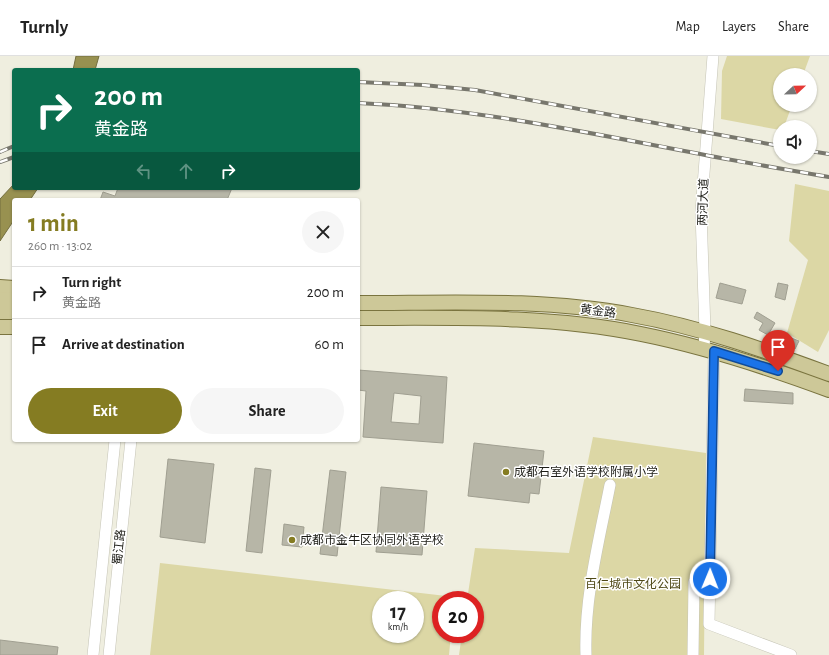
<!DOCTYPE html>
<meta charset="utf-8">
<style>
body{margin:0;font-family:"Alegreya Sans","Noto Sans SC",sans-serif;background:#f6f6f6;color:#222;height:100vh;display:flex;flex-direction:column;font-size:15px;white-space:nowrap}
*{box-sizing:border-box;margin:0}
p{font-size:13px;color:#767676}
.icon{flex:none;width:22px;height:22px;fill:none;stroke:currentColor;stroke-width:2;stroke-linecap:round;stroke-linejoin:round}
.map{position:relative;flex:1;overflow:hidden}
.sheet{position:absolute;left:12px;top:142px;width:348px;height:244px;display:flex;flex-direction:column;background:#fff;border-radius:4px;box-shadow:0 1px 3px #0004}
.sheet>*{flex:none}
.guide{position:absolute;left:12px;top:12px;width:348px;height:122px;border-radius:4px;box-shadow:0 1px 3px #0004;background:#0b6e4f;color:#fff;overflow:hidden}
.needle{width:26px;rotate:68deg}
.tools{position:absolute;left:773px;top:12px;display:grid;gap:8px}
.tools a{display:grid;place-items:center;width:44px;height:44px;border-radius:50%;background:#fff;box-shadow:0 1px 3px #0004;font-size:20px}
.speed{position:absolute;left:372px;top:535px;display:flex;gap:8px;font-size:20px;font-weight:700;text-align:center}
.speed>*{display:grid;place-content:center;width:52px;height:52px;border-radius:50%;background:#fff;box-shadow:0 1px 3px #0004;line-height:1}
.speed small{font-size:10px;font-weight:400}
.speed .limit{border:6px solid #d22;background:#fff;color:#111}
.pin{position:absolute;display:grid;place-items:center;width:34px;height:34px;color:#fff;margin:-41px -17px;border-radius:50% 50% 50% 0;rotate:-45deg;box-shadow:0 0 4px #0007}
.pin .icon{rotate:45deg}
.me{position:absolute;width:44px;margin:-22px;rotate:1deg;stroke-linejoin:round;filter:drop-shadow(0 0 3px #0008)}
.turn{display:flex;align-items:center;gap:14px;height:84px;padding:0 16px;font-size:18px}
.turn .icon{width:52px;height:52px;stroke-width:2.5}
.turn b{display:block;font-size:28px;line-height:34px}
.lanes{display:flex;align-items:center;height:38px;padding:0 16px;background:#0003;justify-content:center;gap:20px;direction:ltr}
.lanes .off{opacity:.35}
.round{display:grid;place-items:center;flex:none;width:42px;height:42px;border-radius:21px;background:#f6f6f6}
.headline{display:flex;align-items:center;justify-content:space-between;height:68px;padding:0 16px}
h1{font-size:24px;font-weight:700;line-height:30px;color:#857c22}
.button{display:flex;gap:8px;margin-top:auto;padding:8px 16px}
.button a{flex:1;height:46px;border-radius:24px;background:#857c22;color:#fff;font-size:16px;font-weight:700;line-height:46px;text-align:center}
.button a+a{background:#f6f6f6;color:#222}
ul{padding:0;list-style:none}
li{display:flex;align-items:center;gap:12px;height:52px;padding:0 16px;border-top:1px solid #e0e0e0}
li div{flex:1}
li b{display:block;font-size:15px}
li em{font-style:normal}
header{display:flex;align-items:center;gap:24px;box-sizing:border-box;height:56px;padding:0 20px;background:#fff;border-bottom:1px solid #e0e0e0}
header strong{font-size:19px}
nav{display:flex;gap:22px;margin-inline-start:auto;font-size:14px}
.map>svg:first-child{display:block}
.green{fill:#dcd7a5;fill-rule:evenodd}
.water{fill:#989150;stroke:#736e3f}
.building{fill:#b7b6a7;stroke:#a09f91;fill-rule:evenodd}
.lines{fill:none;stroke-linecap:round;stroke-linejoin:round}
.minor-casing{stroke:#c5c4b6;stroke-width:12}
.major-casing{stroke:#7a743f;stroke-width:16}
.minor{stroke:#fff;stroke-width:11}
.major{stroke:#cdc898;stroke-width:14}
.rail-casing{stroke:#78776d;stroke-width:4}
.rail{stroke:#fff;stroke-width:2.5;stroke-dasharray:8;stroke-linecap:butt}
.route-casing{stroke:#114b97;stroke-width:10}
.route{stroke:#1a73e8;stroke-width:7}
.poi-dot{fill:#857c22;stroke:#fff;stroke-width:1.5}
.labels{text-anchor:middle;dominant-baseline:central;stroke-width:3;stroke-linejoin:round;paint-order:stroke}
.street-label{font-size:12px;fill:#1d1d17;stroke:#fff}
.poi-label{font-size:12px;fill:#1d1d17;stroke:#fff;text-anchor:start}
.park-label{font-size:12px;fill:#4f4916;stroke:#fff}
</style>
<header>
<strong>Turnly</strong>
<nav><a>Map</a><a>Layers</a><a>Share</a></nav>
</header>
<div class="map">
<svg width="829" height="599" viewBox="0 0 829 599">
<rect width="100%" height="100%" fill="#efeedf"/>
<g class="green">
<path d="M727,0h83l-7,19h-23v30h12l-8,22h-4v3l-59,-11 1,-48z"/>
<path d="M795,128l34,7v139l-11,22 -31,-19 21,-73 -19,-19z"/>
<path d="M593,381l113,16 -2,202h-245l3,-21h13v-34h-8l8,-52 94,5z"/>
<path d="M160,507l295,34v3h-14v34h10l-2,21h-299zM381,544h34v34h-34z"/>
</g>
<g class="water">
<path d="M76,0h23l-4,14h-22z"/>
<path d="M14,128v4h24l-8,12h-16v20l-14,21v-42z"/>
</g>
<g class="building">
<path d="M118,132h114l-5,12h-127l3,-8 12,4z"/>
<path d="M720,227l26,7 -4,14 -26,-6z"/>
<path d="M778,227l10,2 -3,15 -10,-3z"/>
<path d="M757,256l18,11 -7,12 -9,-5 4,-7 -9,-5z"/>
<path d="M786,280l13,5 -4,8 -12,-6z"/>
<path d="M358,314l89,7 -4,66 -80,-6 3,-46 -8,-1zM394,337l27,3 -2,28 -28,-2z"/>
<path d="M745,333l48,4v11l-49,-3z"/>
<path d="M474,387l70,8 -5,43 -9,-1 -1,10 -61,-7z"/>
<path d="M168,403l46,5 -9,79 -45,-6z"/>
<path d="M255,412l16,2 -9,83 -16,-2z"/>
<path d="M330,414l16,2 -9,84 -17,-2z"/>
<path d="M381,431l46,4 -5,64 -46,-3z"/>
<path d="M284,468l20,3 -2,20 -20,-2z"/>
<path d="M0,584l58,7 -1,8h-57z"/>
</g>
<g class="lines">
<defs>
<g id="minor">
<path d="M704,292l1,-17 -4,-119 12,-156"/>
<path d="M714,295l-5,273 82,31"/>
<path d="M93,599l22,-215"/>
<path d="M109,599l22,-215"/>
<path d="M586,599c-2,-57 13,-114 24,-170"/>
<path d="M693,599l1,-73"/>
</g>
<g id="major">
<path d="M0,231l14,1"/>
<path d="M0,243l14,1"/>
<path d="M358,247c91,0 185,-5 274,12 68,12 132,35 197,59"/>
<path d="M0,256h14"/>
<path d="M358,262c94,0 190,-3 283,16 65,13 126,33 188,56"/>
<path d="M0,271h14"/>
</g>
</defs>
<use href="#minor" class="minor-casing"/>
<use href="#major" class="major-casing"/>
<use href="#minor" class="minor"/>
<use href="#major" class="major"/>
<defs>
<g id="rail">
<path d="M358,26l65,3 52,5 305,56"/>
<path d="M358,47c114,5 226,29 337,50 45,9 89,16 134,24"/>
<path d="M810,95l19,3"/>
<path d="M0,96l14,-6"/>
<path d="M0,106l14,-5"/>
</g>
</defs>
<use href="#rail" class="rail-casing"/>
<use href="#rail" class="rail"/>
</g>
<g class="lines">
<defs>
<path id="route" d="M710,523l4,-228 64,20"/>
</defs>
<use href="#route" class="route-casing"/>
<use href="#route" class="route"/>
</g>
<g class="poi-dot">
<circle cx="506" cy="416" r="4"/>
<circle cx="292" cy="484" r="4"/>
</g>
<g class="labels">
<g class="street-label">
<text transform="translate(703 146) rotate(-88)">两河大道</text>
<text transform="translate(598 255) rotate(7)">黄金路</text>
<text transform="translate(119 491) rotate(-84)">蜀江路</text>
</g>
<g class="poi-label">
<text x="514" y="416">成都石室外语学校附属小学</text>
<text x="300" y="484">成都市金牛区协同外语学校</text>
</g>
<g class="park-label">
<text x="633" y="528">百仁城市文化公园</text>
</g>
</g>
</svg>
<div class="tools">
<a><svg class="needle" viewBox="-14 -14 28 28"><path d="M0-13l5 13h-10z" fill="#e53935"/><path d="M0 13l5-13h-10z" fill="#767676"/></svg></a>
<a><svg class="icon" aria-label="sound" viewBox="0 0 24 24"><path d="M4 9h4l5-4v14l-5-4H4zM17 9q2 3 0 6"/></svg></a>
</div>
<div class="speed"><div>17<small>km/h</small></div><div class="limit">20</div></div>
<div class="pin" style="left:778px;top:315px;background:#d93025"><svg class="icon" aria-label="arrive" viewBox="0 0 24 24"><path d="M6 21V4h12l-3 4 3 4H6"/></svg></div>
<svg class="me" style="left:710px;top:523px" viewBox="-20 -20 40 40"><circle r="17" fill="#1a73e8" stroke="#fff" stroke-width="3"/><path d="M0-11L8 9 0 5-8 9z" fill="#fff"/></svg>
<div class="guide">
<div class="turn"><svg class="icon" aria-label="right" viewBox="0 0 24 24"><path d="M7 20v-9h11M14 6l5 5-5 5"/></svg><div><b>200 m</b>黄金路</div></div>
<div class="lanes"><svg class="icon off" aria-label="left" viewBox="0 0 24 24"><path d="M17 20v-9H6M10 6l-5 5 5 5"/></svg><svg class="icon off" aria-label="ahead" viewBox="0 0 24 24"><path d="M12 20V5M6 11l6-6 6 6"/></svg><svg class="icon" aria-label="right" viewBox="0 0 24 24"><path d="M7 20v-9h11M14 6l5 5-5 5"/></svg></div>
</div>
<section class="sheet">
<div class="headline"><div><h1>1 min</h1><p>260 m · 13:02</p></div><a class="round"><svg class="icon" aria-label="close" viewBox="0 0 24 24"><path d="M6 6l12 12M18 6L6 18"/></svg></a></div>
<ul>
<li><svg class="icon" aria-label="right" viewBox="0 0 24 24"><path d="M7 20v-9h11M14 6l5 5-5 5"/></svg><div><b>Turn right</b><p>黄金路</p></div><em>200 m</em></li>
<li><svg class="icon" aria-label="arrive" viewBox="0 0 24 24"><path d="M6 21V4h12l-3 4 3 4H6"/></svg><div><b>Arrive at destination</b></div><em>60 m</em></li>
</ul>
<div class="button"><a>Exit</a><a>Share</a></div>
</section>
</div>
